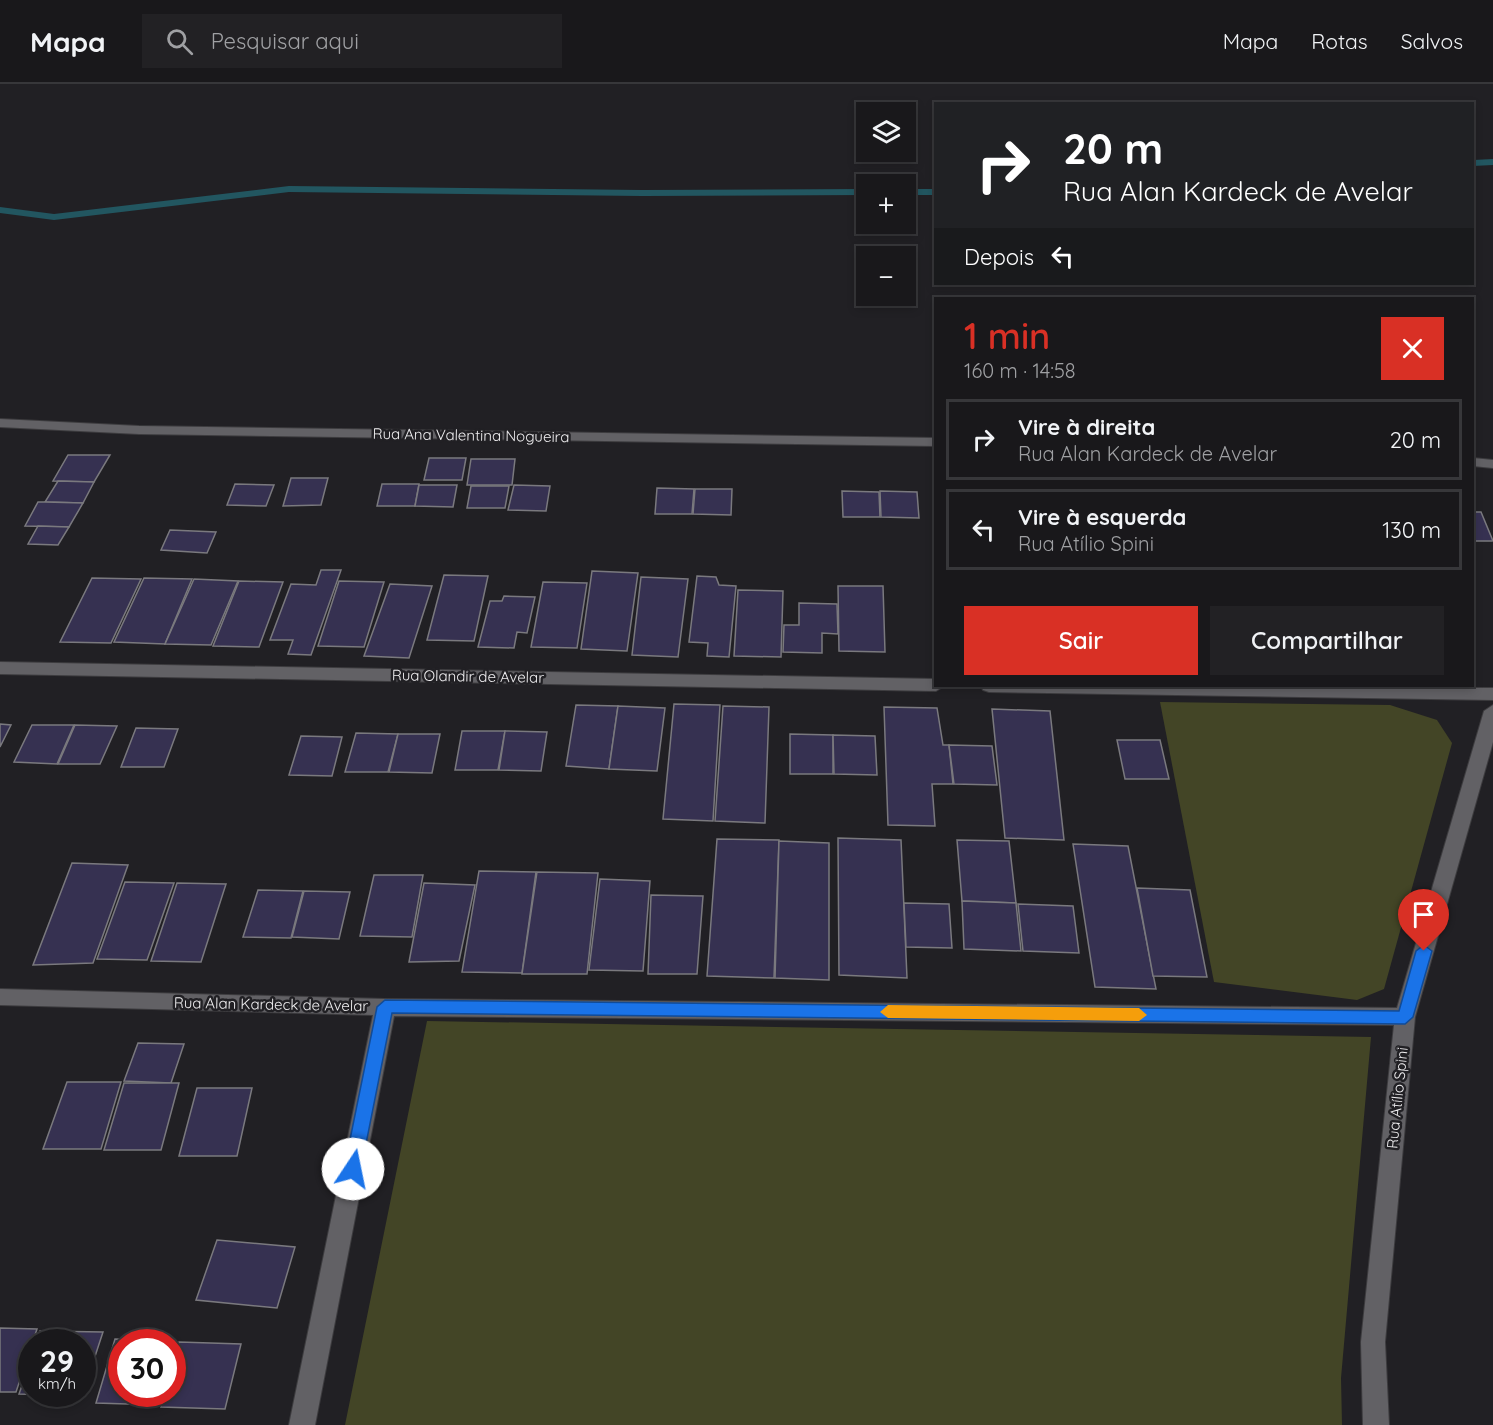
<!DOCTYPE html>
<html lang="pt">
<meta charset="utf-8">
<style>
body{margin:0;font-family:Quicksand,sans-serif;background:#222124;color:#f1f3f6;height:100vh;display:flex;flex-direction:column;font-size:22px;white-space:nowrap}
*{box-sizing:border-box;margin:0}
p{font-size:20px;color:#9fa0a3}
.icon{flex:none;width:33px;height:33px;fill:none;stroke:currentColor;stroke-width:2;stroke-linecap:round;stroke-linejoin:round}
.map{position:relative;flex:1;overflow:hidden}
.sheet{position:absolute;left:934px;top:213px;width:540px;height:390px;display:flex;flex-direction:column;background:#19181b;border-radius:0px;box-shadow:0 3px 9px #0003,0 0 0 2px #37373a}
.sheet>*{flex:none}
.banner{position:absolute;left:934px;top:18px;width:540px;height:183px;border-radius:0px;box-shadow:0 3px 9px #0003,0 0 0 2px #37373a;background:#202124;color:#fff;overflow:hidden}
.fabs{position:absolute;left:856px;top:18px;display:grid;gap:12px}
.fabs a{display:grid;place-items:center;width:60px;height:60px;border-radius:0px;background:#19181b;box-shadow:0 3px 9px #0003,0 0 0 2px #37373a;font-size:30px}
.speed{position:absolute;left:18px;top:1245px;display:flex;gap:12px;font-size:30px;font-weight:700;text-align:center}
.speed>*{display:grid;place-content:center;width:78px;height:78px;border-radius:50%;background:#19181b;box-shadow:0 3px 9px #0003,0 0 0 2px #37373a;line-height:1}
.speed small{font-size:15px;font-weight:400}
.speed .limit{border:9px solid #d22;background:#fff;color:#111}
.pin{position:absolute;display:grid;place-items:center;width:51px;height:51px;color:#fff;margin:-62px -26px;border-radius:50% 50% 50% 0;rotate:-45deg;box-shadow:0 0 6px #0007}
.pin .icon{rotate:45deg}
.me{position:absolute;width:66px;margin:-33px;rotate:11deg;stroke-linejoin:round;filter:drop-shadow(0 0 4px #0008)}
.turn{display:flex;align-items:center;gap:21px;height:126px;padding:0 30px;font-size:27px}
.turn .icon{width:78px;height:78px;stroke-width:2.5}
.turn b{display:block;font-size:42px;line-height:51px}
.then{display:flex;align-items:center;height:57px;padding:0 30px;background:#0003;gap:12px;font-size:22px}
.round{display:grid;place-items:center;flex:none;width:63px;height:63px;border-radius:0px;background:#222124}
.headline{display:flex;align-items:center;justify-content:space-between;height:102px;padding:0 30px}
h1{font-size:36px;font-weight:600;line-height:45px;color:#d93025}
.primary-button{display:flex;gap:12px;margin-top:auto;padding:12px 30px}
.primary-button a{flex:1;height:69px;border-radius:0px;background:#d93025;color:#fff;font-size:24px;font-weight:600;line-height:69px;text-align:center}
.primary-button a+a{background:#222124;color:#f1f3f6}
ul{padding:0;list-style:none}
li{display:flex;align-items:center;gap:18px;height:81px;margin:0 12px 9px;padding:0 18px;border:3px solid #37373a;border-radius:0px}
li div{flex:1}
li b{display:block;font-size:22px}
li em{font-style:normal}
header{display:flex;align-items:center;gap:36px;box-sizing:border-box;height:84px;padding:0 30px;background:#19181b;border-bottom:2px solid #37373a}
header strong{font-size:28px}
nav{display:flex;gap:33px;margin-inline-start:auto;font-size:21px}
.search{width:420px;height:54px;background:#222124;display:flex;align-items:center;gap:15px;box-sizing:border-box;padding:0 21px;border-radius:0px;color:#9fa0a3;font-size:22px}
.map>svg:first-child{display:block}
.green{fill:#434526}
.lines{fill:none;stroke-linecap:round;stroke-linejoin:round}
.stream{fill:#225660;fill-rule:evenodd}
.building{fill:#363151;stroke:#7a797e;stroke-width:1.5}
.street-casing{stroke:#3d3c3f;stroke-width:2}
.street{fill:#626165;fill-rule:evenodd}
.route{fill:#1a73e8;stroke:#114b97;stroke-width:1.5}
.slow{fill:#f59e0b}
.labels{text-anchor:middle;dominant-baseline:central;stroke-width:5;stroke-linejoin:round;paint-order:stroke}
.street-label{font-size:15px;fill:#efeef0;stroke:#212024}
</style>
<header>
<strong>Mapa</strong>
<div class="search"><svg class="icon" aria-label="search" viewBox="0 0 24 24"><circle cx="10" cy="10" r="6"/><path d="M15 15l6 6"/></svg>Pesquisar aqui</div>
<nav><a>Mapa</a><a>Rotas</a><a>Salvos</a></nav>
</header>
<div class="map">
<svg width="1493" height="1341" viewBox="0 0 1493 1341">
<rect width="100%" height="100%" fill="#212024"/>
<g class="green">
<path d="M1160,618l230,3 47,15 15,23 -68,246 -27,11 -143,-18z"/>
<path d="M427,937l944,16 -30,341 1,47h-997z"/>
</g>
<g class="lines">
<g class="stream">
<path d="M1493,75v6l-20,1v-6z"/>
<path d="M289,102l353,4 225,-1v6l-225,1 -353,-4 -235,28 -54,-7v-6l54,7z"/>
<rect x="906" y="105" width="30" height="6"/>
</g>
</g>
<g class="building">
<path d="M68,371h42l-16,27 -41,-1z"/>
<path d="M429,374h37l-4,22h-38z"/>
<path d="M471,375h44l-3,26h-45z"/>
<path d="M291,394h37l-7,27 -38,1z"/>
<path d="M58,397l36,1 -11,21 -38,-1z"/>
<path d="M235,400l39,1 -8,21 -39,-1z"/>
<path d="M382,400h37l-4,22h-38z"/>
<path d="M419,401h38l-4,22 -38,-1z"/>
<path d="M514,401l36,1 -4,25 -38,-1z"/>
<path d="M471,402h38l-4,22h-38z"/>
<path d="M657,404l37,1 -2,25h-37z"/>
<path d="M695,405h37l-1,26 -38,-1z"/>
<path d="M842,407l37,1 1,25h-37z"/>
<path d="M880,407l37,1 2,26 -38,-1z"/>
<path d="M38,418h7l38,1 -14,24 -44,-1z"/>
<path d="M1473,428h8l12,29h-20z"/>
<path d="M38,442l31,1 -11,18 -30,-1z"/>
<path d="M170,446l46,2 -9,21 -46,-3z"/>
<path d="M321,486h20l-30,85 -23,-1 5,-14h-23l21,-56 25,1z"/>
<path d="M592,487l46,2 -11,78 -46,-2z"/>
<path d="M444,491l44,1 -14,65 -47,-1z"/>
<path d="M697,492l19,1 3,8 17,1 -7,71 -22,-1 1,-13 -19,-1z"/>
<path d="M641,493l47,2 -10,78 -46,-2z"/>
<path d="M92,494l49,1 -30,64 -51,-1z"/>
<path d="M144,494l48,1 -27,65 -51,-2z"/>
<path d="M194,495l44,2 -27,64 -46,-1z"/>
<path d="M239,497l44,1 -24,65 -46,-1z"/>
<path d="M339,497l45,1 -20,65 -46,-1z"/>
<path d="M543,498l44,1 -10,65 -46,-1z"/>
<path d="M390,500l42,2 -23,72 -45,-2z"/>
<path d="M838,502h45l2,66 -46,-1z"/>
<path d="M738,506l45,1 -2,66 -47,-1z"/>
<path d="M504,512l31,1 -8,36 -10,-1 -3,16 -36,-1 12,-46h12z"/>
<path d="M799,519l38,1 1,30 -16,-1v20l-39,-1 1,-27h15z"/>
<path d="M674,620l46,1 -7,116 -50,-2z"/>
<path d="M576,621l42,1 -9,63 -43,-3z"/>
<path d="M618,622l47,2 -8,63 -48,-2z"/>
<path d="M723,622l46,1 -4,116 -50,-2z"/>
<path d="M884,623l53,1 6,37h6l4,39h-21l3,42 -47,-1z"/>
<path d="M992,625l58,2 14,129 -59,-2z"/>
<path d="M0,640l11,1 -11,22z"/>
<path d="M32,641h42l-17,39 -43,-2z"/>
<path d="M75,641l42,1 -17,38h-42z"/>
<path d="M136,644l42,1 -14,38h-43z"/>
<path d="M462,647h43l-7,39h-43z"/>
<path d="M505,647l42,1 -6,39 -42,-1z"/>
<path d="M356,649l42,1 -10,38h-43z"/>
<path d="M398,650h42l-8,39 -43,-1z"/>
<path d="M790,650l43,1v39h-43z"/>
<path d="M833,651l42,1 2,39 -43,-1z"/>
<path d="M301,652l41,1 -10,39 -43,-1z"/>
<path d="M1117,656h43l9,39h-44z"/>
<path d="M949,661l43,1 5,39 -43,-1z"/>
<path d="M838,754l63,2 6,138 -68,-3z"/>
<path d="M717,755l62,1 -5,138 -67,-2z"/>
<path d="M957,756l52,1 7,62 -54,-2z"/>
<path d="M779,757l50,2v137l-54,-2z"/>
<path d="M1073,760l55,2 28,143 -61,-2z"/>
<path d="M72,779l56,2 -35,98 -60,2z"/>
<path d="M479,787l57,1 -14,101 -60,-1z"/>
<path d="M537,788l61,1 -11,101h-65z"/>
<path d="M374,791h49l-11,62 -52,-1z"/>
<path d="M600,795l50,2 -7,90 -54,-1z"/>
<path d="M125,798l49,1 -27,77 -50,-1z"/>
<path d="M177,799l49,1 -25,78 -50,-1z"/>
<path d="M424,799l51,2 -16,76 -50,1z"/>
<path d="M1137,804l53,2 17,87 -54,-1z"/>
<path d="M258,806l45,1 -12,47 -48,-1z"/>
<path d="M304,807l46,1 -11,47 -47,-2z"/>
<path d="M651,811l52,1 -6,78h-49z"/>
<path d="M962,817l54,2 5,48 -57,-2z"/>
<path d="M904,819l45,1 3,44 -46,-1z"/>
<path d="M1018,820l55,2 6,47 -56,-2z"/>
<path d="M138,959l46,1 -13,39 -47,-2z"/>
<path d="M67,998h54l-20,67h-58z"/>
<path d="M124,999h55l-18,67h-57z"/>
<path d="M197,1004h55l-15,68h-58z"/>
<path d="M217,1156l78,7 -18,61 -81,-8z"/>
<path d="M0,1244l37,1 -21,63h-16z"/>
<path d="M40,1247l63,1 -21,64 -63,-2 13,-37v37h50v-52h-45z"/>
<path d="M115,1255l61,2 -4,14v-13h-50v52h40l-3,11 -63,-2z"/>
<path d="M179,1258l62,2 -16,65 -64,-2 4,-13h7v-29z"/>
</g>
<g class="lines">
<defs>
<g id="street">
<path d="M0,335l139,7 797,12v8l-797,-12 -139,-7z"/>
<path d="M1473,374l20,2v8l-20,-2z"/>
<path d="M0,578l936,17v7h8l-8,5 -936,-17z"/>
<path d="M981,602l512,2v12l-504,-8 -6,-2z"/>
<path d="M1493,621v37l-78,275 -30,325 4,83h-26l-2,-83 33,-317 -1000,-9 -79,409h-26l84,-410 -373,-10v-16l385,10 1012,9 87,-297z"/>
</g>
</defs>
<use href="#street" class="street-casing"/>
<use href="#street" class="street"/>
</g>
<path class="route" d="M1424,861l8,6 -19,66 -8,7 -1013,-11 -31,156 -2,6 -6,2 -6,-2 -3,-6 33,-162 8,-7 1014,11 17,-60z"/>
<path class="slow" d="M888,921l251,3 8,7 -8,6 -251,-3 -8,-6z"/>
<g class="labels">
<g class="street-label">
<text transform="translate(471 351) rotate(1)">Rua Ana Valentina Nogueira</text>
<text transform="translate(468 592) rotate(1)">Rua Olandir de Avelar</text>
<text transform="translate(271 920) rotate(1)">Rua Alan Kardeck de Avelar</text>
<text transform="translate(1397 1014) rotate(-84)">Rua Atílio Spini</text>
</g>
</g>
</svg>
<div class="fabs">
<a><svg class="icon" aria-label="layers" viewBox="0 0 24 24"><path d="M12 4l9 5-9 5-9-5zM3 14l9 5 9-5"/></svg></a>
<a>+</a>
<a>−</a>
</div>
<div class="speed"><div>29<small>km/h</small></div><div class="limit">30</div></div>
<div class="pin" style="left:1424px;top:867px;background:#d93025"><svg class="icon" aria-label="arrive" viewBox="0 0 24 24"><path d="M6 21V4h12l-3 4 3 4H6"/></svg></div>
<svg class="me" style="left:353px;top:1085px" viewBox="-20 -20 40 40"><circle r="19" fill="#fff"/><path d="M0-13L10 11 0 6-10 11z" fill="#1a73e8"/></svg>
<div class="banner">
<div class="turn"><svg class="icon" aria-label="right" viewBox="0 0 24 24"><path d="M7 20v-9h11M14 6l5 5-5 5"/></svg><div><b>20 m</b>Rua Alan Kardeck de Avelar</div></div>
<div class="then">Depois<svg class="icon" aria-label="left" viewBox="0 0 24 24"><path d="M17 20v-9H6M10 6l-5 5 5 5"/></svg></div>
</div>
<section class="sheet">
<div class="headline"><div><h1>1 min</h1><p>160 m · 14:58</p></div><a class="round" style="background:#d93025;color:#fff"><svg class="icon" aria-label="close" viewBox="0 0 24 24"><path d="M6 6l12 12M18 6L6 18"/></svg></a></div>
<ul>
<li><svg class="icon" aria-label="right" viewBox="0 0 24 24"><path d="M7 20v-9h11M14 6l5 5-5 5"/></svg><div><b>Vire à direita</b><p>Rua Alan Kardeck de Avelar</p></div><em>20 m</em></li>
<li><svg class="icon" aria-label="left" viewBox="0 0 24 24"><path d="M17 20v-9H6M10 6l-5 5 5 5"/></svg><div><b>Vire à esquerda</b><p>Rua Atílio Spini</p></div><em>130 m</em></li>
</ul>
<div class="primary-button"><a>Sair</a><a>Compartilhar</a></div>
</section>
</div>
